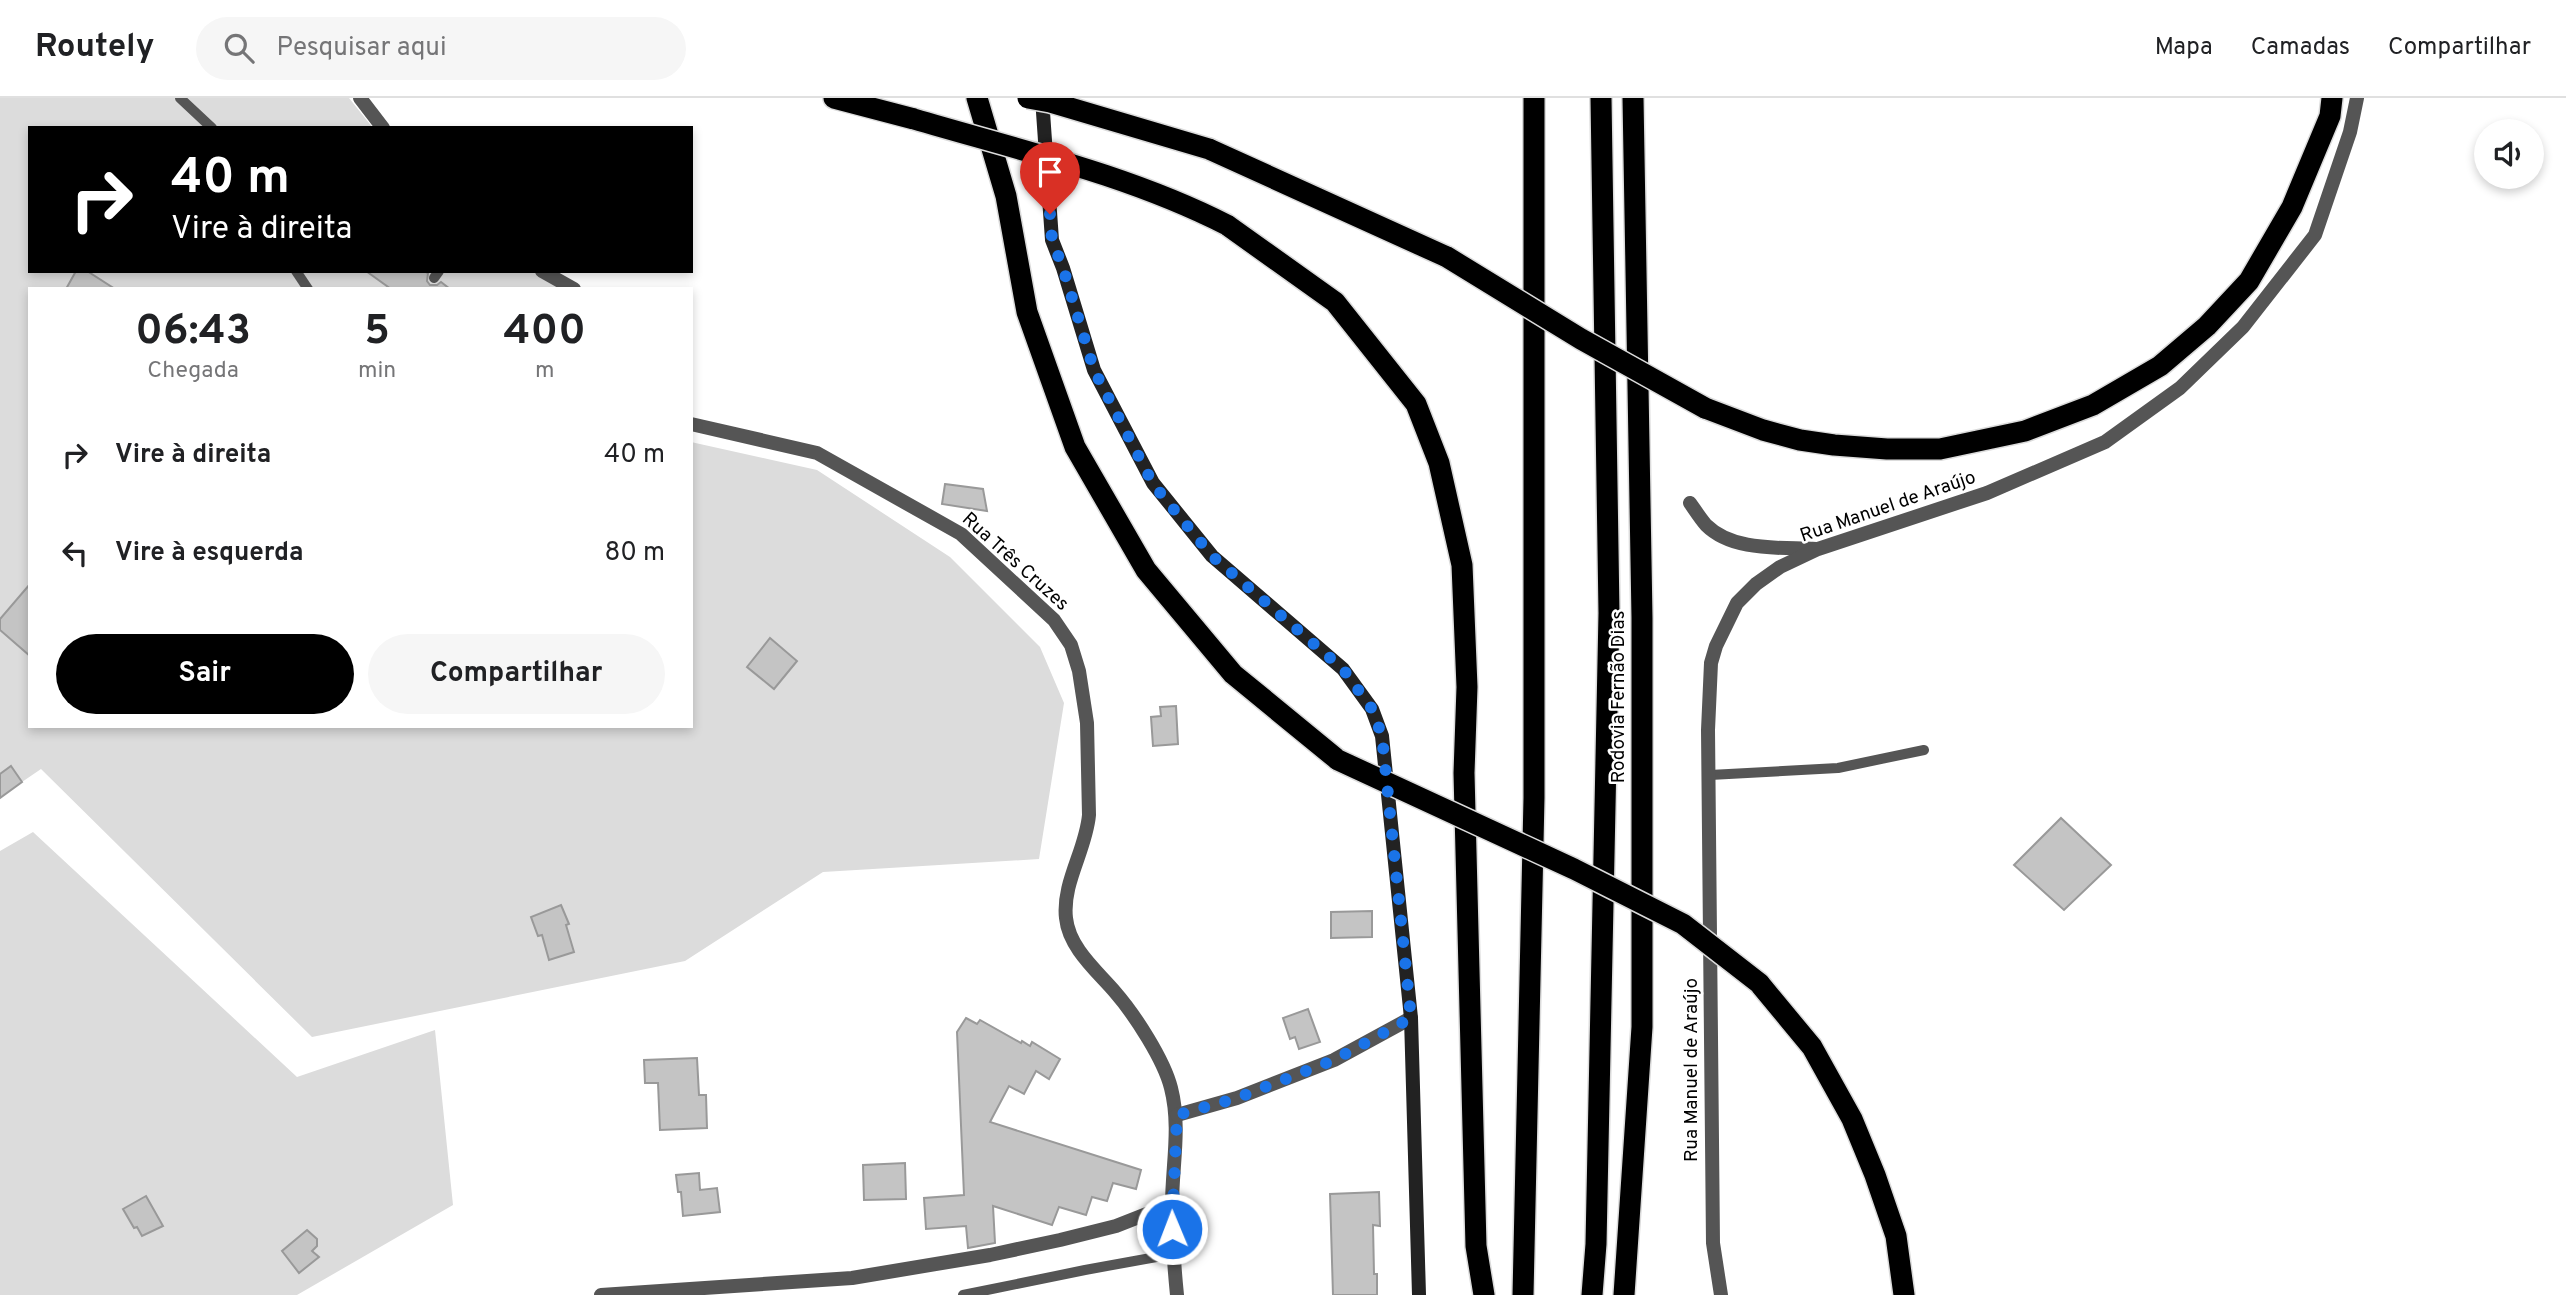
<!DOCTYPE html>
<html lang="pt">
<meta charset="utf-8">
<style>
body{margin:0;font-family:Overpass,sans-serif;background:#f6f6f6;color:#202124;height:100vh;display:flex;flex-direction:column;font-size:26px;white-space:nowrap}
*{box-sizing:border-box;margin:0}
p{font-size:23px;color:#757577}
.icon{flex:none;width:38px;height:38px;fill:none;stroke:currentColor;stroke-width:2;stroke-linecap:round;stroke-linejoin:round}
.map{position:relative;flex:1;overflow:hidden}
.drawer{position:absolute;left:28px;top:189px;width:665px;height:441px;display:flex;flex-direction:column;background:#fff;border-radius:0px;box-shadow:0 4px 10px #0003}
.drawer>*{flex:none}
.hud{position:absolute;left:28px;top:28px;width:665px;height:147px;border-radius:0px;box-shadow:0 4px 10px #0003;background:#000;color:#fff;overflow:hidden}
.controls{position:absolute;left:2474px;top:21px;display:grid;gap:14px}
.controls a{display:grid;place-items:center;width:70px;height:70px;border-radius:50%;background:#fff;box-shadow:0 4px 10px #0003;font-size:35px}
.pin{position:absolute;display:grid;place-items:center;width:60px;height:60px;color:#fff;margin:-72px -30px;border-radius:50% 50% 50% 0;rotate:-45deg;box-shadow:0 0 7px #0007}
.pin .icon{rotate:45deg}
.me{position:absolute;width:77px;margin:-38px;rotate:359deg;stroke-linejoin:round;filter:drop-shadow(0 0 5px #0008)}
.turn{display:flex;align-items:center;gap:24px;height:147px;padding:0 28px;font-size:32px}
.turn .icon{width:91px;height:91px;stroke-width:2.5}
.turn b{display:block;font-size:49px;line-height:60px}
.eta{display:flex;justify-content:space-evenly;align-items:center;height:119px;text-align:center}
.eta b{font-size:42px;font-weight:700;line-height:49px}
.action{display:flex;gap:14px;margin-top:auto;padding:14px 28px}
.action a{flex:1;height:80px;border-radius:42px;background:#000;color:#fff;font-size:28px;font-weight:700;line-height:80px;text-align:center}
.action a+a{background:#f6f6f6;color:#202124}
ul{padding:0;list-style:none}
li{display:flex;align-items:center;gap:21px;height:98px;padding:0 28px}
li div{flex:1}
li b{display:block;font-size:26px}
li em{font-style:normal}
header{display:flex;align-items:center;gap:42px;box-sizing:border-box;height:98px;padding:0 35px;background:#fff;border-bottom:2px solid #e0e0e0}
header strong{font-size:33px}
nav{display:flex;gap:38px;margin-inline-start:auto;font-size:24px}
.search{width:490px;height:63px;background:#f6f6f6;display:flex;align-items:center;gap:18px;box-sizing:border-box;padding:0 24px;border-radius:38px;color:#757577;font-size:26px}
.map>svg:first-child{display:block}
.green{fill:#dcdcdc}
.building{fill:#c4c4c4;stroke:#999;stroke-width:2}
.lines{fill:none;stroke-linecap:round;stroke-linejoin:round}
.highway-casing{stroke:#dbdbdb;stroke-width:24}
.lane{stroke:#555;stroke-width:10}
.street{stroke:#555;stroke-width:14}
.secondary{stroke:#222;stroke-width:14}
.highway{stroke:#000;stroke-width:21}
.highway-bridge-casing{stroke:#dbdbdb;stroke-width:24;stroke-linecap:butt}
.highway-bridge{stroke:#000;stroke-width:21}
.route{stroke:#1a73e8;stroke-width:12;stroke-dasharray:0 21.6}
.labels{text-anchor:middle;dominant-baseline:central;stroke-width:5;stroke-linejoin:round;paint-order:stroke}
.street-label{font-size:19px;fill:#000;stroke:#fff}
</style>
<header>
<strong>Routely</strong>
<div class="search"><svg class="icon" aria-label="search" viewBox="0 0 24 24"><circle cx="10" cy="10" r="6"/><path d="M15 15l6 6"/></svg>Pesquisar aqui</div>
<nav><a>Mapa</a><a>Camadas</a><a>Compartilhar</a></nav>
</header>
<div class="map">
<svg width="2566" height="1197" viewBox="0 0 2566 1197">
<rect width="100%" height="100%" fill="#fff"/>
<g class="green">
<path d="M0,0h349l24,30h-343v143h503l30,18h-533v437h661v-284l126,28 133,87 90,90 24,56 -25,156 -216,13 -138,89 -373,76 -271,-268 -41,28z"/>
<path d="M33,734l264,245 138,-47 18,175 -156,90h-297v-444z"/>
</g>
<g class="building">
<path d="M76,173h11l28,18h-49z"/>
<path d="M366,173h58l4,2 -1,8 3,4h7l4,-3 9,7h-59z"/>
<path d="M945,386l38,5 4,22 -45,-7z"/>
<path d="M30,486v72l-30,-26v-11z"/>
<path d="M770,540l27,23 -23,28 -27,-22z"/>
<path d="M1176,608l2,38 -25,2 -2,-29 10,-1 -1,-9z"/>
<path d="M11,668l11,16 -22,16v-24z"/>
<path d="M2061,720l50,47 -47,45 -50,-45z"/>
<path d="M561,807l8,19 -3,1 8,27 -25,8 -7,-25 -4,1 -7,-19z"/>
<path d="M1372,813v26l-41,1v-26z"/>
<path d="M1308,911l12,33 -21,7 -4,-12 -5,2 -7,-21z"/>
<path d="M966,920l11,6 3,-4 41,23 1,-2 8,5 2,-4 28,17 -11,20 -13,-8 -12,23 -15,-8 -19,36 151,48 -5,19 -23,-6 -6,18 -15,-4 -6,18 -27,-8 -7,18 -59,-19 2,37 -27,5 -2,-22 -40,3 -2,-31 40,-3 -7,-163z"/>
<path d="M697,960l2,37h7l1,33 -47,2 -2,-47h-13l-1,-23z"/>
<path d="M905,1065l1,36 -42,1 -1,-35z"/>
<path d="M699,1075l1,17 17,-2 3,24 -37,4 -2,-24h-3l-2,-17z"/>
<path d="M1379,1094l1,34 -7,-1 1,49h3v21h-44l-3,-101z"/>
<path d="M146,1098l17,30 -21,10 -5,-9 -3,1 -11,-19z"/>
<path d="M307,1132l10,9v7l-5,5 7,6 -20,16 -17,-22z"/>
</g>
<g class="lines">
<defs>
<g id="highway">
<path d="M834,0l80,21"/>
<path d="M977,0l29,98 21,116 48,135 71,123 87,104 105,86"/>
<path d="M1209,51l238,108"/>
<path d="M1227,127l108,77 81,102 23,59 23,102 5,122 -3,86 12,473 8,49"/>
<path d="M1705,310l58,22 37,10 34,5 53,4h53l85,-18 68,-26 67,-39 47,-40 42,-45 43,-74 38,-91 2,-18"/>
<path d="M1759,885l53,64 40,72 23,56 21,61 8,59"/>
<path d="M1523,1197l11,-497v-700"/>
<path d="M1592,1197l4,-51 13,-631 -8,-515"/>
<path d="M1624,1197l18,-268v-409l-9,-520"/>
</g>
</defs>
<use href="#highway" class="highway-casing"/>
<g class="lane">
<path d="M180,0l32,30"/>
<path d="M296,173l12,18"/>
<path d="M434,180l5,-7"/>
<path d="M1710,677l128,-7 86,-18"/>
<path d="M963,1197l122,-25 88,-16"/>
</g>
<g class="street">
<path d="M360,0l23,30"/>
<path d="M542,173l32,18"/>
<path d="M691,326l126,29 144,81 93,86 17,25 8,26 8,52 2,92c-3,35 -27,68 -23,103 3,30 31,53 49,74 20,23 49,68 56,96 10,39 1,78 1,117 0,30 2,60 5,90"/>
<path d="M1690,405c5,7 10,15 16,22 27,27 75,22 110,24"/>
<path d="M1177,1017l60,-17 97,-38 77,-42"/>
<path d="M601,1197l251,-17 138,-23 70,-15 56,-14 56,-22"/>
<path d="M1721,1197l-8,-52 -5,-513 3,-67 5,-17 21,-43 19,-19 24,-17 38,-18 169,-56 118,-51 75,-54 63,-61 72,-92 35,-103 7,-34"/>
</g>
<path class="secondary" d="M1042,0l10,142 11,28 31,102 59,113 59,73 131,113 29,40 10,27 29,282 8,277"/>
<use href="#highway" class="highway"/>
<defs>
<g id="highway-bridge">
<path d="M1028,0l22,4 159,47"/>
<path d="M914,21c105,31 215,56 313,106"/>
<path d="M1447,159l134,82 124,69"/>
<path d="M1338,662l236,109 109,55 76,59"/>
</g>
</defs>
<use href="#highway-bridge" class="highway-bridge-casing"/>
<use href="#highway-bridge" class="highway-bridge"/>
</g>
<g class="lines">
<path class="route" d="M1050,116l2,26 11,28 31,102 59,114 59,72 131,113 29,40 10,27 29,282 -77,42 -97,38 -60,17 -5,114"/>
</g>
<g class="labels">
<g class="street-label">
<text transform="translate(1888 409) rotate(-19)">Rua Manuel de Araújo</text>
<text transform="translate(1015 464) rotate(42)">Rua Três Cruzes</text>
<text transform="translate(1619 599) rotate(-90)">Rodovia Fernão Dias</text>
<text transform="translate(1692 972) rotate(-90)">Rua Manuel de Araújo</text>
</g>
</g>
</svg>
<div class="controls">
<a><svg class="icon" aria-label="sound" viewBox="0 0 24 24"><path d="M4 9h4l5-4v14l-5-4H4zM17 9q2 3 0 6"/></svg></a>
</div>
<div class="pin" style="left:1050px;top:116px;background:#d93025"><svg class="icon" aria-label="arrive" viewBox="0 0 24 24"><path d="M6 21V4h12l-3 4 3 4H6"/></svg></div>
<svg class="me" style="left:1172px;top:1131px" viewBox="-20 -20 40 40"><circle r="17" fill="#1a73e8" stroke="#fff" stroke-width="3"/><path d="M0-11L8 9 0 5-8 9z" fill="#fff"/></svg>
<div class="hud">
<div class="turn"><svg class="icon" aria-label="right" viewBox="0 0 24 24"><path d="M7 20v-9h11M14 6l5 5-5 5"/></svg><div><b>40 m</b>Vire à direita</div></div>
</div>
<section class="drawer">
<div class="eta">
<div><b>06:43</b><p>Chegada</p></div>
<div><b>5</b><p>min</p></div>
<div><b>400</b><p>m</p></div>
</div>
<ul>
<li><svg class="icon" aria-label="right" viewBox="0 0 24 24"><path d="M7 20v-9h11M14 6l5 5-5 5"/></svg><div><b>Vire à direita</b></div><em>40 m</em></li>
<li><svg class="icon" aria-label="left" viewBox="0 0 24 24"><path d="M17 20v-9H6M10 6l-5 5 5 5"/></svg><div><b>Vire à esquerda</b></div><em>80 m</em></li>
</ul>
<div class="action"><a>Sair</a><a>Compartilhar</a></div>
</section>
</div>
